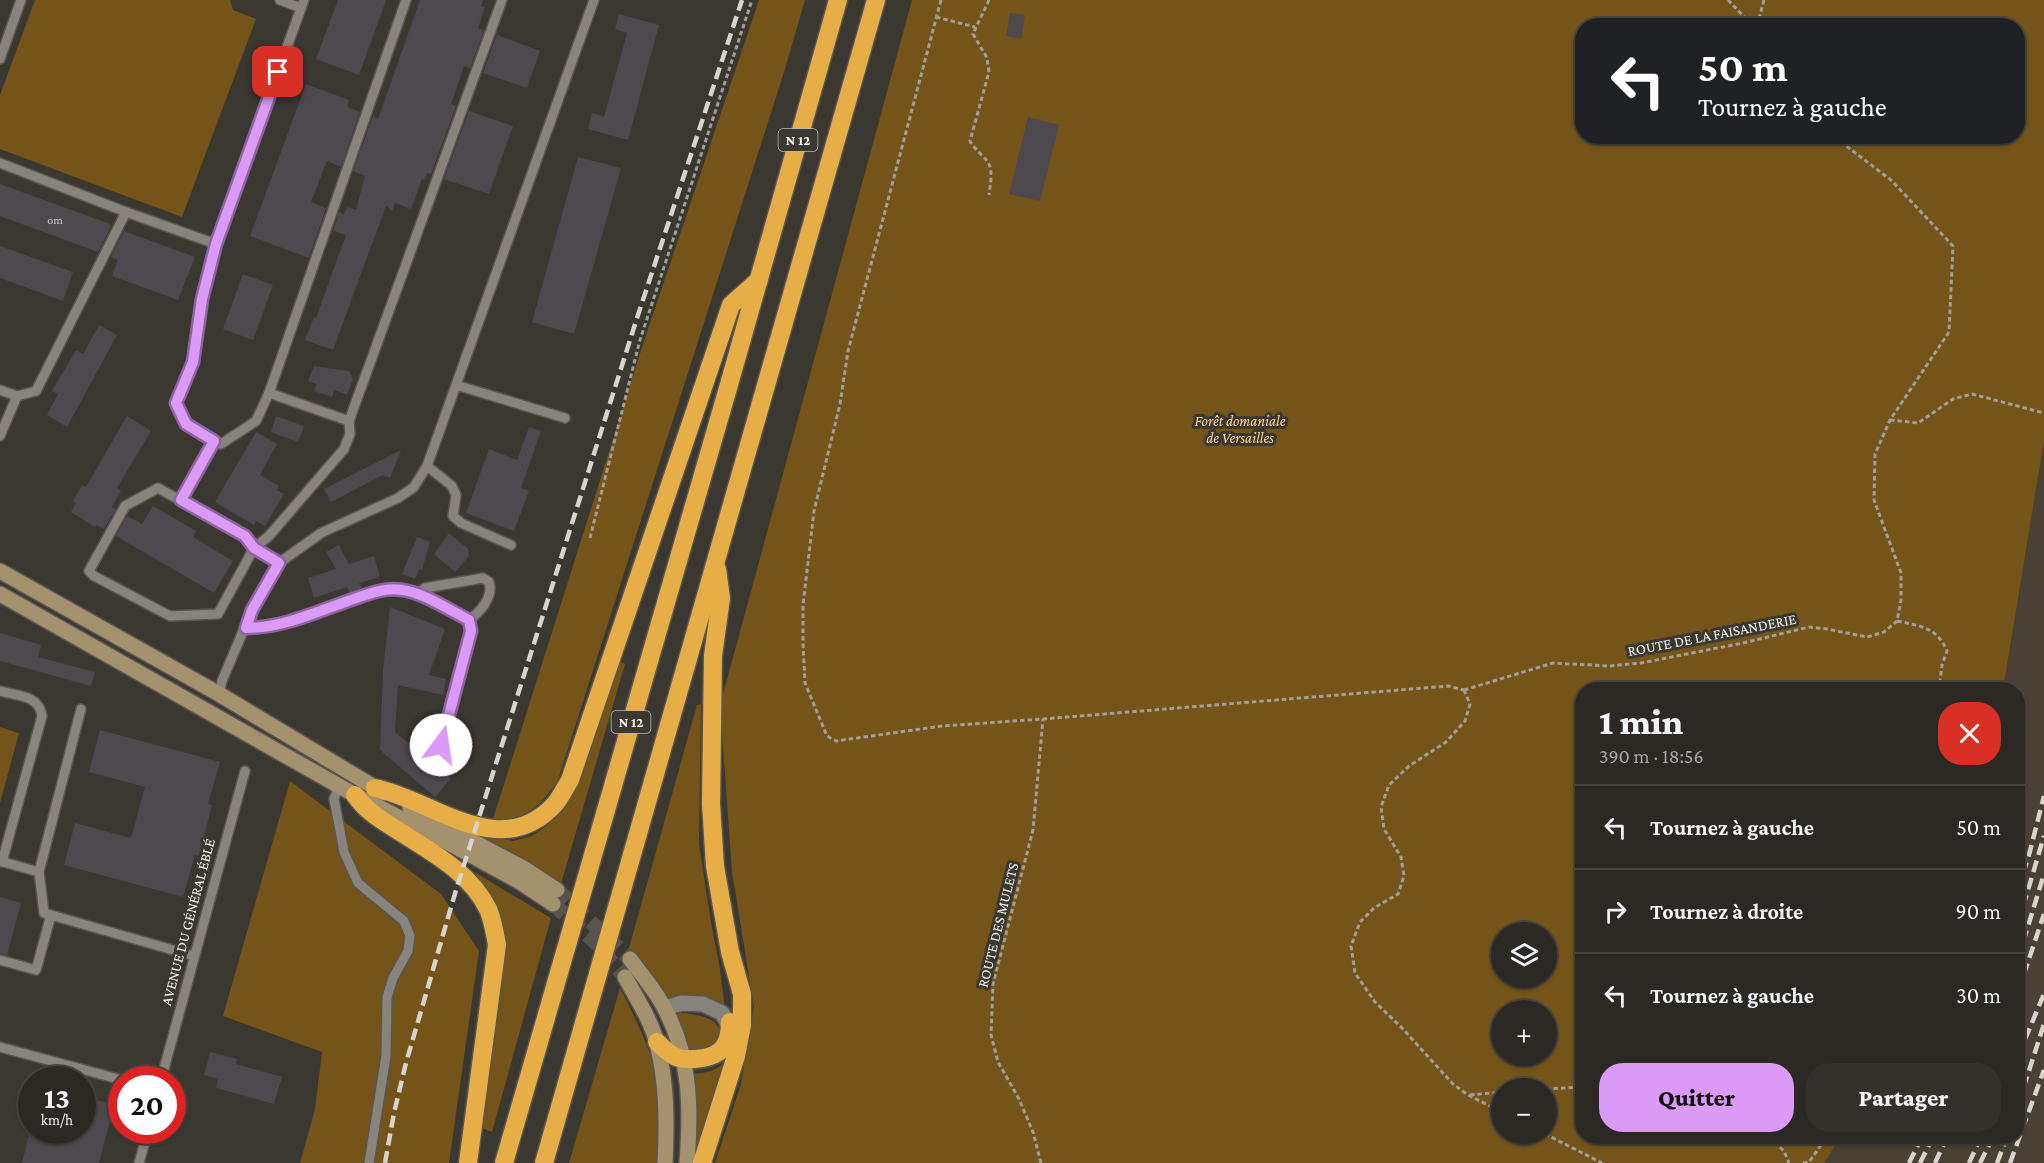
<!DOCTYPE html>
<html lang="fr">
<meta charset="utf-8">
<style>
body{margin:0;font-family:"Crimson Pro",serif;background:#34312d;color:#f1f3f6;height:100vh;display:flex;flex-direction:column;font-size:22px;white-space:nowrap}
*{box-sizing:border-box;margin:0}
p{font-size:20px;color:#a6a6a7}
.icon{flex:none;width:33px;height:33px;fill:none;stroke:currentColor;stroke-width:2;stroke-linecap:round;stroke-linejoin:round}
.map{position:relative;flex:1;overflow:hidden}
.drawer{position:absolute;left:1575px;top:682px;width:450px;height:462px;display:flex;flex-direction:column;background:#2c2925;border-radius:24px;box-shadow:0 2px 4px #0004,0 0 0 2px #484542}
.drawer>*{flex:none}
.hud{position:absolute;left:1575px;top:18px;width:450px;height:126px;border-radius:24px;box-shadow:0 2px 4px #0004,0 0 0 2px #484542;background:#202124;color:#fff;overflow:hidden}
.fabs{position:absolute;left:1491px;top:922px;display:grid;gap:12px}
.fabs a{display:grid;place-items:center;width:66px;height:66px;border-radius:50%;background:#2c2925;box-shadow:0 2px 4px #0004,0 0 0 2px #484542;font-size:30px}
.speed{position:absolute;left:18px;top:1066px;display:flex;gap:12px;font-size:30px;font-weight:700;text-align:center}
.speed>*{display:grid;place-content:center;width:78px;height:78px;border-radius:50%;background:#2c2925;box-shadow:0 2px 4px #0004,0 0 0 2px #484542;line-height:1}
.speed small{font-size:15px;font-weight:400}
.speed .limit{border:9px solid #d22;background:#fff;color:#111}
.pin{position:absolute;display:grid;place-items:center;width:51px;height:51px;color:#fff;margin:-26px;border-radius:12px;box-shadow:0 3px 9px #0006}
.me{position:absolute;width:66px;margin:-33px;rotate:14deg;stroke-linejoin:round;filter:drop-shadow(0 0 4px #0008)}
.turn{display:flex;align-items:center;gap:21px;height:126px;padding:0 24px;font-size:27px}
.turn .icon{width:78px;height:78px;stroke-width:2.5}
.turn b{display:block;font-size:42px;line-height:51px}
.round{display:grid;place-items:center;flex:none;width:63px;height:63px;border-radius:24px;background:#34312d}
.headline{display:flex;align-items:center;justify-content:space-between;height:102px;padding:0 24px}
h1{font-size:36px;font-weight:800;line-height:45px}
.action{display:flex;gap:12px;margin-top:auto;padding:12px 24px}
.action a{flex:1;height:69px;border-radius:24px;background:#da9af6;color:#111;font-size:24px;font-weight:800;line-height:69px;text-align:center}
.action a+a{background:#34312d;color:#f1f3f6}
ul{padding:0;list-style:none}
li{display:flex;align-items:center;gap:18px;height:84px;padding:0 24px;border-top:2px solid #484542}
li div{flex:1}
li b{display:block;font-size:22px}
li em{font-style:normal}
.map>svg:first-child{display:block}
.built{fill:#494136}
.green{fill:#745418;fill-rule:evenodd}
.building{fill:#4d494f}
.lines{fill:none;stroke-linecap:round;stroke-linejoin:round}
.secondary-tunnel{stroke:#57534e;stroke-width:15;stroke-dasharray:15 8;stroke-linecap:butt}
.lane-casing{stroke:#595651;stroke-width:12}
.street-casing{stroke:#595651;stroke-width:18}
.secondary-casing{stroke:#595651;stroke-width:18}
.highway-casing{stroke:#595651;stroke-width:21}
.path{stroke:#a29e99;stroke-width:3;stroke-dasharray:4.5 3;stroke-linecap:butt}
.lane{stroke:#88847d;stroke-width:9}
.street{stroke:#88847d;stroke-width:15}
.secondary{stroke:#a4916d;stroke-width:15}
.highway{stroke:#e7ae47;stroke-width:18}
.rail{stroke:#d7d3cf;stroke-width:4.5;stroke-dasharray:12 6;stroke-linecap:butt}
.route-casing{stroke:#8e64a0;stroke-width:15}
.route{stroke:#da9af6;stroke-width:10}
.labels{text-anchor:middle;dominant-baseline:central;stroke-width:6;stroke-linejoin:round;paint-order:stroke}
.number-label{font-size:12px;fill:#ccc9c8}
.shield{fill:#3b3731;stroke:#bfbbb7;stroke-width:1.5}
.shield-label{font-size:14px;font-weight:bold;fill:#f7f4f0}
.park-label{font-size:15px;font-style:italic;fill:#fad598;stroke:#3b3731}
.street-label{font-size:15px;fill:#f7f4f0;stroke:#3b3731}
</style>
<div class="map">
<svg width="2044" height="1163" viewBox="0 0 2044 1163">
<rect width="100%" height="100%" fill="#3b3731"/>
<path class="built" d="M2044,441v722h-220l17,-26h177v-447h-15z"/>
<g class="green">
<path d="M35,0h195l3,10 23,9 -74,198 -182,-68v-54z"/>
<path d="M759,0h46l-20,69 -227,711c-11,16 -24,34 -45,39 -6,2 -14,0 -20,0l151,-478z"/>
<path d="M912,0h1132v441l-41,249h-421v447h259l-17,26h-1109l26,-79 13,-77 -22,-135 -12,-167zM1582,26h436v110h-436zM1502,933h44v45h-44zM1502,1011h44v45h-44zM1502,1089h44v45h-44z"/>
<path d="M620,662l5,2 -65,223 -75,-44 2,-7 26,5 19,-5 13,-9 27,-30z"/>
<path d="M701,704l-2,140 12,78 9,47 5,41 -54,-10 -12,-12 -30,-40 68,-243z"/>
<path d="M0,727l19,6 -19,70z"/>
<path d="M290,781l151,113 38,57 -30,212h-149l15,-54 7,-57 -99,-36z"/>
<path d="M476,873l75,45 -59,214 -13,-5 23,-160z"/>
<path d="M620,988c15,30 35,68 38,100 3,25 1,50 2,75h-91z"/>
<path d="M678,1013c14,0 47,4 42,26 -1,4 -5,8 -9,10 -6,4 -16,4 -24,5l-14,-37z"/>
<path d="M729,1059l-4,17 -33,87v-89c16,-1 26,-4 37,-15z"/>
</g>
<g class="building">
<path d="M338,0h48l-27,75 -43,-16z"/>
<path d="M420,0h63l-2,6 4,1 -7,21 6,2 -14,38 -6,-2 -13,38 5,2 -25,68 -4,-1 -2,7 -3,-1 -11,30 -16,-6 -3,8 -6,-5 -53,144 -28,-10 9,-23 2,1 30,-83 -13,-4 6,-19 5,2 3,-7 9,3 9,-34 -12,-5 20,-55 5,3z"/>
<path d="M1010,13l15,2 -4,24 -15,-3z"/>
<path d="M619,14l40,11 -31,115 -40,-11 4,-16 12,4 23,-84 -12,-4z"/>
<path d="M497,35l43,16 -13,37 -44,-15z"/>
<path d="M306,84l43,16 -2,7 13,5 -19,55 -14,-6 -16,41 15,6 -17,50 -59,-22z"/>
<path d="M469,111l44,15 -24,68 -45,-15z"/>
<path d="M1028,117l31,8 -19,76 -31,-7z"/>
<path d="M578,157l43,11 -47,166 -42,-12z"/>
<path d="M0,184l110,40 1,2 -13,26 -98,-36z"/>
<path d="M124,231l71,26 -17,43 -66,-24 6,-16 -7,-3z"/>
<path d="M0,246l73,26 -10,29 -63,-23z"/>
<path d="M243,274l30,11 -20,55 -30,-11z"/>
<path d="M99,325l18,10 -50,92 -20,-12 11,-21 -6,-3 24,-41 7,4z"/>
<path d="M314,366l35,5 4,8 -6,16 -13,-5 -2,7 -18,-6 3,-7 -9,-3z"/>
<path d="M127,416l24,15 -34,57 4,3 -9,16 4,2 -12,20 -8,-4 -1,2 -24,-15 5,-9 -3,-2 9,-16 4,2z"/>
<path d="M276,416l28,10 -6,16 -27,-10z"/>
<path d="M529,427l12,4 -20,57 8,3 -15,40 -48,-18 23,-64 28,11z"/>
<path d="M256,432l21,12 -17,31 19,11 -2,4 7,4 -19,32 -9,-5 -2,4 -39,-23z"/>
<path d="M401,450l-11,28 -7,-3 -52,27 -7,-13z"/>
<path d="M153,506l43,25 -3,6 40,24 -19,32 -98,-57 11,-20 15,8z"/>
<path d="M449,533l19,16 1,7 -14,16 -21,-18z"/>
<path d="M417,537l13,5 -8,28 -3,-1 -4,10 -13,-5z"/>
<path d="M339,545l10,19 25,-8 6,21 -21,6 3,5 -12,5 -3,-6 -33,11 -6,-20 28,-9 -10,-17z"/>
<path d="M390,607l55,22 -16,46 17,4 -3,16 -45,-10 -3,47 56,46 -16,19 -55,-47 3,-80z"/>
<path d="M0,633l41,12 -3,12 57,15 -4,14 -91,-25z"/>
<path d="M100,730l120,32 -12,42 4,1 -13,51 -4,-1 -12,42 -119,-32 11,-42 56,15 14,-51 -56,-15z"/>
<path d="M0,897l21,6 -14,52 -7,-2z"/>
<path d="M210,1052l27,7 -1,5 46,13 -8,27 -58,-16 2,-9 -14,-4z"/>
<path d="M82,1096l32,9 -15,58h-77l8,-32h52z"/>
</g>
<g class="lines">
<g class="secondary-tunnel">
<path d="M557,890l73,69"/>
<path d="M553,904l41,37 31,36"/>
</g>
<defs>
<g id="lane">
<path d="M280,0l21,8"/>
<path d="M304,0l-88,244 -14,55 -9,63 -17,41 10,21 35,20 35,-23 13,-28 137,-393"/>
<path d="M0,59l21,-59"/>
<path d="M0,163l126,49 90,32"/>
<path d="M456,385l109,33"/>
<path d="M0,390l17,6 19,-5 90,-179"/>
<path d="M269,393l80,28 153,-421"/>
<path d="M0,436l17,-40"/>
<path d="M427,466l25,20 4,9 -3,21 8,7 50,22"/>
<path d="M158,488l87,48 9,12 -36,66 -48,2 -76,-40 -5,-5 36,-65z"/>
<path d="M181,500l33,-59"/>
<path d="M279,563l-25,-15 15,-12 75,-87 6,-15 -1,-13"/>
<path d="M417,594l8,-6 58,-10 6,4c5,15 -9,30 -20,38"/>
<path d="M246,628c34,0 66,-14 98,-26 18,-6 37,-15 58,-12 20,2 49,21 67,30l2,11 -30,114"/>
<path d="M0,691c18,5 39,4 42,25l-40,146"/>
<path d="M219,694l3,-13 30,-71 27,-47 42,-30 77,-35 16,-11 13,-21 167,-466"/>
<path d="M339,786l-5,13 10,53 14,31 46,38 6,15 -2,15 -15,27 -6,19 -1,59 -17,107"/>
<path d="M0,861l39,11 42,-163"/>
<path d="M39,872l5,41 150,43"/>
<path d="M0,960l36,10 15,-55"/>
<path d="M0,1047l122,33"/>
<path d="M161,1080l84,-309"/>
<path d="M139,1163l9,-32"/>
</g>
<path id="street" d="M665,1008l17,-5 21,1 19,9 8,14"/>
<g id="secondary">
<path d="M0,571l219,123 165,99"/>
<path d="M0,594l355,201 88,45 77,42 33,22"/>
<path d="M410,808l115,61 32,21"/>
<path d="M630,959c12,16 26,32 35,50 26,49 26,100 22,154"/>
<path d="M625,977c11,20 27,45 32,67 10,39 10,79 8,119"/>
</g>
<g id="highway">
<path d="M375,788c59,12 125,76 180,16 6,-7 10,-16 15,-24l161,-475 28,-25"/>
<path d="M355,795c12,17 25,24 42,35 33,21 73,42 91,79 5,11 7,24 9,36l-29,218"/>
<path d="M657,1042c5,5 12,12 19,15 6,3 13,2 19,2 25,-2 35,-12 35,-37"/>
<path d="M504,1163l224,-775 110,-388"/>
<path d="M544,1163l332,-1163"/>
<path d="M702,1163l34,-107 6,-31v-31l-12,-42 -15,-86 -4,-62 2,-148 8,-58 -4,-29"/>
</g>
</defs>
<use href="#lane" class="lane-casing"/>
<use href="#street" class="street-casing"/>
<use href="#secondary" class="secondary-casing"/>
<use href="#highway" class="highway-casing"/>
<g class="path">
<path d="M941,0l-93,351 -8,53 -26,107 -11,94v39l2,39 22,53 9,5 106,-15 101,-7 405,-33 16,4"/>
<path d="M989,0l-16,34 14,24 2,14 -19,69c4,8 17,18 19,23 4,9 1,22 0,31"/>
<path d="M1728,0l25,26"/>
<path d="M936,17l39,10"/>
<path d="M1757,26l7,-26"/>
<path d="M1890,420l28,3 35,-24 19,-5 72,19"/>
<path d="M590,538l50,-198 112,-340"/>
<path d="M1897,621c23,5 40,6 50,30l-5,14 -3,25"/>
<path d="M1464,690l89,-27 56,3 32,-3 102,-20 66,-16 18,2 40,8 17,-5 13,-11 4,-21v-27l-27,-73 1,-46 15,-34 59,-88 4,-86 -62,-66 -58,-44"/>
<path d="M1464,690l6,14 -5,17 -19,21 -37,24 -20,19 -8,22 3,22 17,28 3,19 -6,18 -24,14 -14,14 -9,24 4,27 20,29 27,26 51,56 15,11 34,17"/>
<path d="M1546,1089l36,-2"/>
<path d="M1470,1095l32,-3"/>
<path d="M1545,1134l57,29"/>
<path d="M1769,1137l15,14 5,12"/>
<path d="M1041,1163l-8,-31 -14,-33 -21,-37 -7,-27 2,-51 40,-154 10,-111"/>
<path d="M1803,1163l6,-1 15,-21 7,-4"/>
</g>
<use href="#lane" class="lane"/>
<use href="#street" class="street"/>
<use href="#secondary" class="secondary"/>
<use href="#highway" class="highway"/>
<g class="rail">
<path d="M2018,891l12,-40 14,-55"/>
<path d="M2018,924l26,-88"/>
<path d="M2018,959l26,-85"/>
<path d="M2018,992l26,-78"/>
<path d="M2018,1056l26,-62"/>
<path d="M2018,1105l26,-81"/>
<path d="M385,1163l9,-50 12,-50 50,-173 181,-572 105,-318"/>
<path d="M1909,1163l13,-26"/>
<path d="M1920,1163l13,-26"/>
<path d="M1935,1163l12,-26"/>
<path d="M1969,1163l12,-26"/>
<path d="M1980,1163l13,-26"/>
<path d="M1997,1163l10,-26"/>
<path d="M2010,1163l34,-93"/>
</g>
</g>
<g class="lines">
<defs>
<path id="route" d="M278,72l-62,172 -14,55 -9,63 -17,41 10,21 28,17 -33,59 64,36 9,12 25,15 -27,47 -6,18c35,0 68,-15 102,-27 18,-6 35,-14 54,-11 20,2 49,21 67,30l2,11 -30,114"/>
</defs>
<use href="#route" class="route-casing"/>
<use href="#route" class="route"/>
</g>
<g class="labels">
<g class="number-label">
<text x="55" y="220">om</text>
</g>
<g class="shield">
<rect x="778.5" y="129" width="39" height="22" rx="4.5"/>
<rect x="611.5" y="711" width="39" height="22" rx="4.5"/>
</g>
<g class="shield-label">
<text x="798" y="140">N 12</text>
<text x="631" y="722">N 12</text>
</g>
<g class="park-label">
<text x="1240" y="421">Forêt domaniale<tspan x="1240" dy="17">de Versailles</tspan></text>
</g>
<g class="street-label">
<text transform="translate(1712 635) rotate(-11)">ROUTE DE LA FAISANDERIE</text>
<text transform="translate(188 922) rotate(-75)">AVENUE DU GÉNÉRAL ÉBLÉ</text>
<text transform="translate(998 925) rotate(-76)">ROUTE DES MULETS</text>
</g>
</g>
</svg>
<div class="fabs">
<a><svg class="icon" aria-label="layers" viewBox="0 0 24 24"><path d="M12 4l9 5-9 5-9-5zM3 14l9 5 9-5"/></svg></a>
<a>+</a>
<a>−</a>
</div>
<div class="speed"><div>13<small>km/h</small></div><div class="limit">20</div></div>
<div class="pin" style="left:278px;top:72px;background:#d93025"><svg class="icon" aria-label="arrive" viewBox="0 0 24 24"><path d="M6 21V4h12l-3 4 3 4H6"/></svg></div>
<svg class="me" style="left:441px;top:745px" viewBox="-20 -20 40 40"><circle r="19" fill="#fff"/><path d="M0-13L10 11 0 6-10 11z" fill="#da9af6"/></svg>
<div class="hud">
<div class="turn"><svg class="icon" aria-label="left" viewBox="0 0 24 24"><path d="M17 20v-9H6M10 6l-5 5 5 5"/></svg><div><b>50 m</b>Tournez à gauche</div></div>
</div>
<section class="drawer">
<div class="headline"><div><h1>1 min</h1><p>390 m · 18:56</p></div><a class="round" style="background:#d93025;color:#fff"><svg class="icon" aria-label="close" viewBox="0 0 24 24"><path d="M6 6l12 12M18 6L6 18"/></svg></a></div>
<ul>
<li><svg class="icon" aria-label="left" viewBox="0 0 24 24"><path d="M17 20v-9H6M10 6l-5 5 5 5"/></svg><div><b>Tournez à gauche</b></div><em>50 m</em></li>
<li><svg class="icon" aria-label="right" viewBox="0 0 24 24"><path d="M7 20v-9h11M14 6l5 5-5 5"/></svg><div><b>Tournez à droite</b></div><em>90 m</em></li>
<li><svg class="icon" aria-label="left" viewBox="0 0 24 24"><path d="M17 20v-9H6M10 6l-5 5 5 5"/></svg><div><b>Tournez à gauche</b></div><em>30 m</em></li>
</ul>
<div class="action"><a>Quitter</a><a>Partager</a></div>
</section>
</div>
